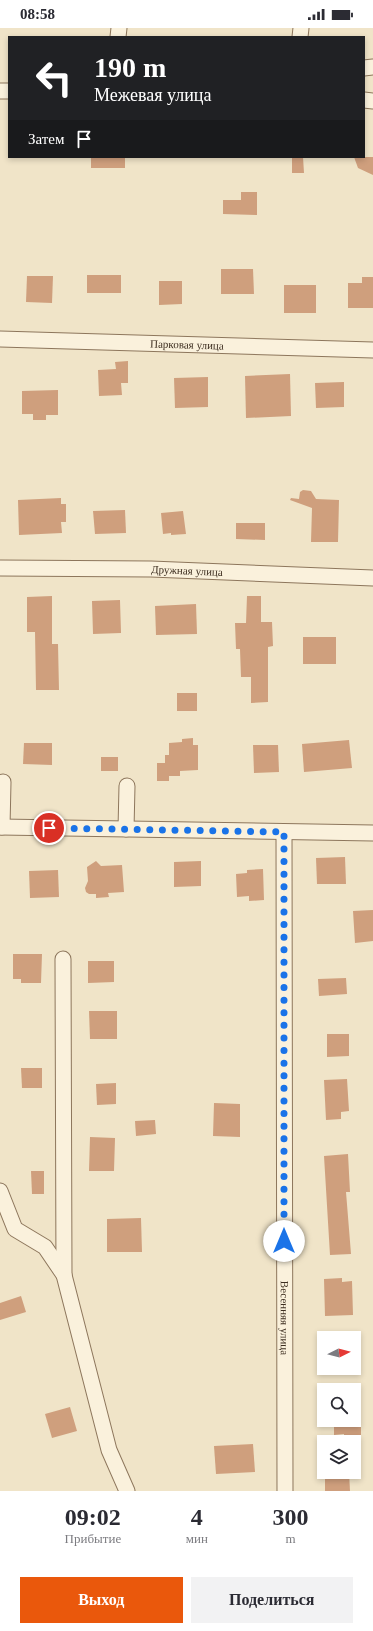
<!DOCTYPE html>
<html lang="ru">
<meta charset="utf-8">
<style>
body{margin:0;font-family:"Times New Roman",serif;background:#f2f2f3;color:#2b2b33;height:100vh;display:flex;flex-direction:column;font-size:15px;white-space:nowrap}
*{box-sizing:border-box;margin:0}
p{font-size:13px;color:#7c7c81}
.icon{flex:none;width:22px;height:22px;fill:none;stroke:currentColor;stroke-width:2;stroke-linecap:round;stroke-linejoin:round}
.map{position:relative;height:1463px;overflow:hidden}
.details{display:flex;flex-direction:column;background:#fff;flex:1}
.details>*{flex:none}
.banner{position:absolute;left:8px;top:8px;width:357px;height:122px;border-radius:0px;box-shadow:0 2px 6px #0003;background:#202124;color:#fff;overflow:hidden}
.needle{width:26px;rotate:84deg}
.buttons{position:absolute;left:317px;top:1303px;display:grid;gap:8px}
.buttons a{display:grid;place-items:center;width:44px;height:44px;border-radius:0px;background:#fff;box-shadow:0 2px 6px #0003;font-size:20px}
.pin{position:absolute;display:grid;place-items:center;width:34px;height:34px;color:#fff;margin:-17px;border:2px solid #fff;border-radius:50%;box-shadow:0 1px 4px #0007}
.me{position:absolute;width:44px;margin:-22px;rotate:0deg;stroke-linejoin:round;filter:drop-shadow(0 0 3px #0008)}
.turn{display:flex;align-items:center;gap:14px;height:84px;padding:0 20px;font-size:18px}
.turn .icon{width:52px;height:52px;stroke-width:2.5}
.turn b{display:block;font-size:28px;line-height:34px}
.then{display:flex;align-items:center;height:38px;padding:0 20px;background:#0003;gap:8px;font-size:15px}
.eta{display:flex;justify-content:space-evenly;align-items:center;height:68px;text-align:center}
.eta b{font-size:24px;font-weight:600;line-height:28px}
.cta{display:flex;gap:8px;margin-top:auto;padding:8px 20px}
.cta a{flex:1;height:46px;border-radius:0px;background:#ea580c;color:#fff;font-size:16px;font-weight:600;line-height:46px;text-align:center}
.cta a+a{background:#f2f2f3;color:#2b2b33}
.status{display:flex;justify-content:space-between;align-items:center;height:28px;padding:0 20px;background:#fff;direction:ltr}
.status svg{height:11px;fill:currentColor}
.map>svg:first-child{display:block}
.building{fill:#cf9f7d}
.lines{fill:none;stroke-linecap:round;stroke-linejoin:round}
.minor-casing{stroke:#8d765c;stroke-width:17}
.minor{stroke:#faf1dc;stroke-width:15}
.route{stroke:#1a73e8;stroke-width:7;stroke-dasharray:0 12.6}
.labels{text-anchor:middle;dominant-baseline:central;stroke-width:4;stroke-linejoin:round;paint-order:stroke}
.street-label{font-size:11px;fill:#3d2e20;stroke:#f7eed8}
</style>
<div class="status"><b>08:58</b><svg viewBox="0 0 49 12"><path d="M0 12V9h3v3zM5 12V6h3v6zM10 12V3h3v9zM15 12V0h3v12zM26 1h20v11H26zM47 4h2v5h-2z"/></svg></div>
<div class="map">
<svg width="373" height="1463" viewBox="0 0 373 1463">
<rect width="100%" height="100%" fill="#f0e4c8"/>
<g class="building">
<rect x="91" y="129" width="34" height="11"/>
<path d="M292,129h11l1,16h-12z"/>
<path d="M354,129h19v18l-15,-7z"/>
<path d="M241,164h16v23l-34,-1v-14h18z"/>
<path d="M221,241h32l1,25h-33z"/>
<rect x="87" y="247" width="34" height="18"/>
<path d="M27,248h26l-1,27 -26,-1z"/>
<path d="M362,249h11v31h-25v-25h14z"/>
<path d="M159,253h23v23l-23,1z"/>
<rect x="284" y="257" width="32" height="28"/>
<path d="M128,333v22h-7l1,12 -23,1 -1,-26 18,-1 -1,-7z"/>
<path d="M290,346l1,42 -45,2 -1,-42z"/>
<path d="M208,349v30l-33,1 -1,-30z"/>
<path d="M344,354v25l-28,1 -1,-25z"/>
<path d="M58,362v25h-12v5h-13v-6h-11v-23z"/>
<path d="M303,462l8,1 5,8 23,1 -1,42h-27l1,-34 -22,-8 1,-2 8,1 1,-7z"/>
<path d="M61,470v6h5v18h-5l1,11 -43,2 -1,-35z"/>
<path d="M125,482l1,23 -31,1 -2,-23z"/>
<path d="M183,483l3,23 -15,1v-2l-8,1 -2,-21z"/>
<path d="M236,495h29v17l-29,-1z"/>
<path d="M52,568v48h6l1,46h-23l-1,-58h-8v-35z"/>
<path d="M247,568h14v26h11l1,24 -5,1v55l-17,1v-26h-10l-1,-28h-4l-1,-26h11z"/>
<path d="M120,572l1,33 -28,1 -1,-33z"/>
<path d="M196,576l1,30 -41,1 -1,-29z"/>
<rect x="303" y="609" width="33" height="27"/>
<rect x="177" y="665" width="20" height="18"/>
<path d="M193,710v7h5v25l-18,1v5h-11v5h-12v-18h8v-8h4v-12l13,-1v-3z"/>
<path d="M349,712l3,28 -48,4 -2,-28z"/>
<path d="M24,715h28v22l-29,-1z"/>
<path d="M253,717h25l1,27 -25,1z"/>
<rect x="101" y="729" width="17" height="14"/>
<path d="M345,829l1,27h-29l-1,-26z"/>
<path d="M96,833l5,5 21,-1 2,27 -16,1 1,4 -13,1v-4h-7l-3,-2 -1,-4 3,-7 -1,-14z"/>
<path d="M201,833v25l-27,1v-25z"/>
<path d="M263,841l1,31 -15,1v-5l-12,1 -1,-23 11,-1v-3z"/>
<path d="M58,842l1,27 -29,1 -1,-27z"/>
<path d="M373,882v31l-18,2 -2,-32z"/>
<path d="M13,926h29l-1,29h-20v-4h-8z"/>
<path d="M88,933h26v21l-26,1z"/>
<path d="M346,950l1,16 -28,2 -1,-17z"/>
<path d="M89,983h28v28h-27z"/>
<path d="M327,1006h22v22l-22,1z"/>
<path d="M21,1040h21v20h-20z"/>
<path d="M347,1051l2,32 -8,1v7l-15,1 -2,-40z"/>
<path d="M116,1055v21l-19,1 -1,-21z"/>
<path d="M214,1075l26,1v33l-27,-1z"/>
<path d="M155,1092l1,14 -20,2 -1,-15z"/>
<path d="M90,1109l25,1 -1,33h-25z"/>
<path d="M348,1126l2,38h-4l5,62 -21,1 -6,-99z"/>
<path d="M31,1143h13v23h-12z"/>
<path d="M141,1190l1,34h-35v-33z"/>
<path d="M342,1250v4l10,-1 1,34 -28,1 -1,-37z"/>
<path d="M21,1268l5,16 -26,8v-17z"/>
<path d="M70,1379l7,24 -25,7 -7,-24z"/>
<path d="M334,1392h27v17l-17,1v-4l-10,1z"/>
<path d="M253,1416l2,28 -39,2 -2,-28z"/>
<path d="M325,1444h24l1,19h-25z"/>
</g>
<g class="lines">
<defs>
<g id="minor">
<path d="M118,9l1,-9"/>
<path d="M300,9l1,-9"/>
<path d="M364,40l9,-1"/>
<path d="M0,63h9"/>
<path d="M364,72l9,1"/>
<path id="s1" d="M0,311l373,11"/>
<path id="s2" d="M0,540l151,1 222,9"/>
<path d="M0,799l373,6"/>
<path d="M2,799l1,-45"/>
<path d="M126,801l1,-43"/>
<path id="s3" d="M284,804l1,659"/>
<path d="M63,931l1,316"/>
<path d="M0,1163l15,38 30,18 19,28 45,175 18,41"/>
</g>
</defs>
<use href="#minor" class="minor-casing"/>
<use href="#minor" class="minor"/>
</g>
<g class="lines">
<path class="route" d="M49,800l235,4v409"/>
</g>
<g class="labels">
<g class="street-label">
<text stroke="none"><textPath href="#s1" startOffset="187">Парковая улица</textPath></text>
<text stroke="none"><textPath href="#s2" startOffset="187">Дружная улица</textPath></text>
<text stroke="none"><textPath href="#s3" startOffset="486">Весенняя улица</textPath></text>
</g>
</g>
</svg>
<div class="buttons">
<a><svg class="needle" viewBox="-14 -14 28 28"><path d="M0-13l5 13h-10z" fill="#e53935"/><path d="M0 13l5-13h-10z" fill="#7c7c81"/></svg></a>
<a><svg class="icon" aria-label="search" viewBox="0 0 24 24"><circle cx="10" cy="10" r="6"/><path d="M15 15l6 6"/></svg></a>
<a><svg class="icon" aria-label="layers" viewBox="0 0 24 24"><path d="M12 4l9 5-9 5-9-5zM3 14l9 5 9-5"/></svg></a>
</div>
<div class="pin" style="left:49px;top:800px;background:#d93025"><svg class="icon" aria-label="arrive" viewBox="0 0 24 24"><path d="M6 21V4h12l-3 4 3 4H6"/></svg></div>
<svg class="me" style="left:284px;top:1213px" viewBox="-20 -20 40 40"><circle r="19" fill="#fff"/><path d="M0-13L10 11 0 6-10 11z" fill="#1a73e8"/></svg>
<div class="banner">
<div class="turn"><svg class="icon" aria-label="left" viewBox="0 0 24 24"><path d="M17 20v-9H6M10 6l-5 5 5 5"/></svg><div><b>190 m</b>Межевая улица</div></div>
<div class="then">Затем<svg class="icon" aria-label="arrive" viewBox="0 0 24 24"><path d="M6 21V4h12l-3 4 3 4H6"/></svg></div>
</div>
</div>
<section class="details">
<div class="eta">
<div><b>09:02</b><p>Прибытие</p></div>
<div><b>4</b><p>мин</p></div>
<div><b>300</b><p>m</p></div>
</div>
<div class="cta"><a>Выход</a><a>Поделиться</a></div>
</section>
